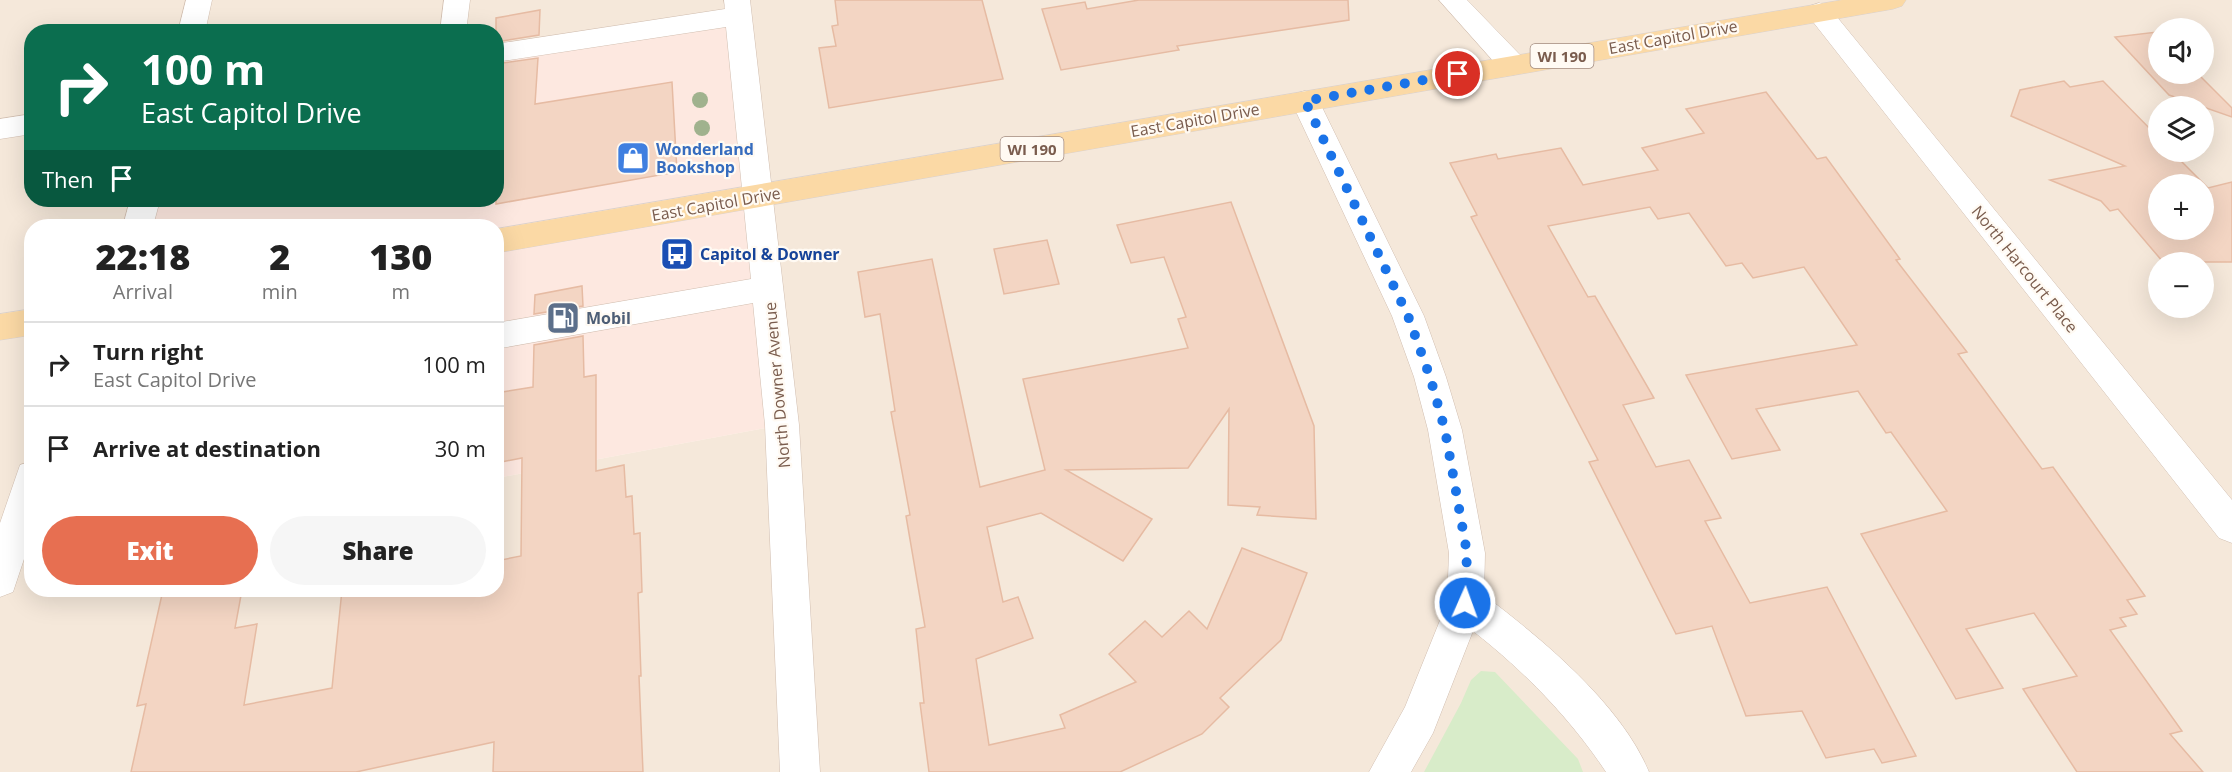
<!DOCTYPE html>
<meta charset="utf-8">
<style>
body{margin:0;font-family:"Open Sans",sans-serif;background:#f6f6f6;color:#222;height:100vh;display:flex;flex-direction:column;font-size:22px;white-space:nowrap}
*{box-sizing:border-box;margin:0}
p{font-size:20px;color:#767676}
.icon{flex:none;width:33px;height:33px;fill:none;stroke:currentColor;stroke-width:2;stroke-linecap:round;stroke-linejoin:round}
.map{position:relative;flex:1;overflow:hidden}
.sheet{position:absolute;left:24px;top:219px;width:480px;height:378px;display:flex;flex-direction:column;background:#fff;border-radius:24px;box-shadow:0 6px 24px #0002}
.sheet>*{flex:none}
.top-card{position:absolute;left:24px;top:24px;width:480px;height:183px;border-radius:24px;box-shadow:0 6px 24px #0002;background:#0b6e4f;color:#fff;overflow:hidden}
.buttons{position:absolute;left:2148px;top:18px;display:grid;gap:12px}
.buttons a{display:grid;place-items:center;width:66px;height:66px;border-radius:50%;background:#fff;box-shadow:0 6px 24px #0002;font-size:30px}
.pin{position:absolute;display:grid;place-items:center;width:51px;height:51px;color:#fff;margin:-26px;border:3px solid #fff;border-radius:50%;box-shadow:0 2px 6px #0007}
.me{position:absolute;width:66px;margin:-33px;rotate:2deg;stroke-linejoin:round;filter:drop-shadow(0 0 4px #0008)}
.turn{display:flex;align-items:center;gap:21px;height:126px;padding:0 18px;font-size:27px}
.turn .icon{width:78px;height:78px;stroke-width:2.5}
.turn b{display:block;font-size:42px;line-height:51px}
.then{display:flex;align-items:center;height:57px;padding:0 18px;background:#0003;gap:12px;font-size:22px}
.eta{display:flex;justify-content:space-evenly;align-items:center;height:102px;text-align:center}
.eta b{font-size:36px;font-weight:800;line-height:42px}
.primary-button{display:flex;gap:12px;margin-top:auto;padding:12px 18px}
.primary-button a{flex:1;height:69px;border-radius:36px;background:#e76f51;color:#fff;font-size:24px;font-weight:800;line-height:69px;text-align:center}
.primary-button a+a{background:#f6f6f6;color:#222}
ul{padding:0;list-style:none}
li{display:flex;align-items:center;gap:18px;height:84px;padding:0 18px;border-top:2px solid #e0e0e0}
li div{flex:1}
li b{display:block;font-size:22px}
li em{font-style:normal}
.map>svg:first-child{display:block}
.residential{fill:#f5e8da;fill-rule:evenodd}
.commercial{fill:#fde8e0}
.green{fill:#d8ecc9}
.building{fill:#f3d5c3;stroke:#e6bba3;stroke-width:1.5;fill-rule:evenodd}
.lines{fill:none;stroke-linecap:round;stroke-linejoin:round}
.minor-casing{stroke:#d1beb0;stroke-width:1}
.major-casing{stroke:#dad1cd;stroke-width:1}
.minor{fill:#fff;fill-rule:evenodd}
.major{fill:#fbd9a5;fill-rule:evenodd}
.tree{fill:#a0b28e}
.route{stroke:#1a73e8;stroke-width:10;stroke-dasharray:0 18}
.labels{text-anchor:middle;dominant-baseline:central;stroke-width:4.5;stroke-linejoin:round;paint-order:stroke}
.shield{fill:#fffaf3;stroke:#a28b7f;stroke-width:1.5}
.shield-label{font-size:15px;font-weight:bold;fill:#7a5c4d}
.street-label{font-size:16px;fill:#7a5c4d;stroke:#fffaf3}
.shop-label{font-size:16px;font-weight:bold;fill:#366cbe;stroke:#fffaf3;text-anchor:start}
.transit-label{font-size:16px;font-weight:bold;fill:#164399;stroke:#fffaf3;text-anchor:start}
.service-label{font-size:16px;font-weight:bold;fill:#4e5e75;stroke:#fffaf3;text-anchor:start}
</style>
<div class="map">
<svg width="2232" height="772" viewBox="0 0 2232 772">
<rect width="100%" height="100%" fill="#fdf6ec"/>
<path class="residential" d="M0,0h2232v772h-2232zM2158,28h46v46h-46zM32,32h464l1,21 285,372 -285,53 -1,112h-464v-364h104l9,-26h-113zM2158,106h46v46h-46zM2158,184h46v46h-46zM2158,262h46v46h-46z"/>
<path class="commercial" d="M738,16l44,409 -285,53 -1,-252h-360l9,-26h351l1,-147z"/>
<path class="green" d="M1481,671l14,1 83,87 5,13h-159l37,-69 10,-23z"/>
<g class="building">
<path d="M835,0h147l21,79 -174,29 -10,-60 17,-2 -4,-20 6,-1z"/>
<path d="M1139,0h209l1,20 -172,26 2,4 -118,20 -19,-61 43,-7 2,7z"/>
<path d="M540,10l-1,25 -43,7v-24z"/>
<path d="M2157,32l1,42h40l34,34v9l-63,-22 -54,-58z"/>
<path d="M538,58l-3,46 137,-22 5,90 -181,32v-140z"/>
<path d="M2064,81l6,6 33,-6 55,56v15h14l36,36 24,-6v80h-69l-45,-53 -8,2 -9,-10 -51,-21 75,-14 -114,-50 9,-26zM2158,184h46v46h-46z"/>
<path d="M1766,92l51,67 9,-2 74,102 -4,1 71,92 -9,2 84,115 11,-2 92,129 -18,4 10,14 -17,4 6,8 -16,4 72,101 -12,3 33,38h-126l-54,-83 54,-13 -43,-63 -68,16 37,59 -47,11 -95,-165 86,-23 -56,-79 -5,1 -28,-42 -102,18 24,41 -48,9 -46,-84 171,-30 -53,-78 -51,11 -11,-15 -16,3 -37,-53 -31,6 -8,-12 -102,19 40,71 7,-1 59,102 -31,7 33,62 33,-7 32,58 -16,3 45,82 77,-16 89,169 -34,7 -8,-14 -48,9 -24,-47 -56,5 -34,-90 -36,8 -87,-172 9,-2 -127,-243 6,-2 -27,-52 46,-9 2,5 63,-11 22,37 75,-15 -16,-22 62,-15 -18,-24z"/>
<path d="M1231,202l83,224 2,93 -59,-4 3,-8 -32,-2 1,-96 -41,59 -122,2 86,49 -29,42 -82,-48 -54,14 16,75 15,-5 15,41 -57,21 13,86 76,-17 -5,-13 76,-33 -27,-28 36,-33 17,16 27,-26 18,18 35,-81 65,25 -26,67 -61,58 9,9 -27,27 -82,38h-191l-9,-69h4l-8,-74 9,-2 -19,-111 4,-1 -19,-103 4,-1 -15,-97 -15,3 -7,-45 74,-13 48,228 65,-17 -22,-91 165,-31 -10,-29 8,-2 -22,-60 -33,6 -14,-38z"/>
<path d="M1047,240l12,44 -55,10 -10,-45z"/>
<path d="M582,286l1,20 -49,8 1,-19z"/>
<path d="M583,336l1,41 12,-2v96l28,-6 2,32 6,-1 2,38 6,-1 2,59 -4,1 3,83h-2l4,96h-150l1,-30 -138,30h-225l15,-68 -9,2 26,-116h79l-7,38 22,-4 -13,81 88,-17 10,-98h154v-29l25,-5 1,-98 -26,5v-70l37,-6 1,-42z"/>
</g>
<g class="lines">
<defs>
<g id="minor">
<path d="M186,0h26l-7,32h-27z"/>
<path d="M444,0h26l-4,32h-26z"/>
<path d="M724,0h26l49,425 21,347h-40l-15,-347 -12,-122 -257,46v-26l255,-44 -25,-252 -230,35v-18l229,-35z"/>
<path d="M1439,0h28l56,58 4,7 -4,7 -10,3 -10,-3z"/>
<path d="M1819,3l9,3 404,494v43l-13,-5 -409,-520 -4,-6 4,-6z"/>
<path d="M1305,91l10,3 4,7 105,215 22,61 16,53 23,123 -1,42c58,44 137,109 165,177h-43c-36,-54 -82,-101 -133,-141l-40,102 -22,39h-42l36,-65 42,-104 2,-50 -21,-123 -14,-53 -22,-61 -101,-215 4,-7z"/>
<path d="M32,114v20l-32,5v-20z"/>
<path d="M130,200h30l-7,26h-30z"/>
<path d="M32,461v74l-19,57 -13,5v-74l20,-58z"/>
</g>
<g id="major">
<path d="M1842,0h64l-4,6 -9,3 -1397,244v-24z"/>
<path d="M32,309v26l-32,5v-26z"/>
</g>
</defs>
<use href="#minor" class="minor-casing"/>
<use href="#major" class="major-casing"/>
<use href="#minor" class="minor"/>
<use href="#major" class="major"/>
</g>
<g class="tree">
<circle cx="700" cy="100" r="8"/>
<circle cx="702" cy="128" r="8"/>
</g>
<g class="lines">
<path class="route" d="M1458,74l-153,27 103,215 22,61 15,53 22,123 -2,50"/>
</g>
<defs>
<symbol id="shop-square" viewBox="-11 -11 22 22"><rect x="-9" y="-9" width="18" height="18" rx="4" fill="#3f7fe0" stroke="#fffaf3"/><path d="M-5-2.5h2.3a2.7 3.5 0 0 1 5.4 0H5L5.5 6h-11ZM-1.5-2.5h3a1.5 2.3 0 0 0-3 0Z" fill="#fff"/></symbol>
<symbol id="bus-square" viewBox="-11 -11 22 22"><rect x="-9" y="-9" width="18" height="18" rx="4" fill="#1a4fb4" stroke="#fffaf3"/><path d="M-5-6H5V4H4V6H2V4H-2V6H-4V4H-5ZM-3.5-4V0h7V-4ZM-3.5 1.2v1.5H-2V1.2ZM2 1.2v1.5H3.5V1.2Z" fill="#fff"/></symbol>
<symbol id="fuel-square" viewBox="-11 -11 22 22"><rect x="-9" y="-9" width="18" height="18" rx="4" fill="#5c6f8a" stroke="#fffaf3"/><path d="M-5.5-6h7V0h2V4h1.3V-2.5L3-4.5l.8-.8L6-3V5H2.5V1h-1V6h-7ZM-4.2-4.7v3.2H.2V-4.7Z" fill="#fff"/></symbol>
</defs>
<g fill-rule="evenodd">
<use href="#shop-square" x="614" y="139" width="38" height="38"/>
<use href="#bus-square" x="658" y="235" width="38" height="38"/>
<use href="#fuel-square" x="544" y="299" width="38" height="38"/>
</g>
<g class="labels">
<g class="shield">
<rect x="1530.5" y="44" width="63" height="24" rx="4.5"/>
<rect x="1000.5" y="137" width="63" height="24" rx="4.5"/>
</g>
<g class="shield-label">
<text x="1562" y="56">WI 190</text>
<text x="1032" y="149">WI 190</text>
</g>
<g class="street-label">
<text transform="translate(1673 37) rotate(-10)">East Capitol Drive</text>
<text transform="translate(1195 120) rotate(-10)">East Capitol Drive</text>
<text transform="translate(716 204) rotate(-10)">East Capitol Drive</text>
<text transform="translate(2025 269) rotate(51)">North Harcourt Place</text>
<text transform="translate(777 385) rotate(-95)">North Downer Avenue</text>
</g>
<g class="shop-label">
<text x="656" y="149">Wonderland<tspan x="656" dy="18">Bookshop</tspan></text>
</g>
<g class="transit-label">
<text x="700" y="254">Capitol &amp; Downer</text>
</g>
<g class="service-label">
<text x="586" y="318">Mobil</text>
</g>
</g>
</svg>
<div class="buttons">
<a><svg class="icon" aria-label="sound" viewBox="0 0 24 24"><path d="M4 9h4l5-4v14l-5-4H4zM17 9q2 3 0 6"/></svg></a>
<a><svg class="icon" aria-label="layers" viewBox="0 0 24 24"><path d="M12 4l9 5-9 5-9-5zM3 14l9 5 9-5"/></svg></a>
<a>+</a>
<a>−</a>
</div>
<div class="pin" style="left:1458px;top:74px;background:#d93025"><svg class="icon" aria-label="arrive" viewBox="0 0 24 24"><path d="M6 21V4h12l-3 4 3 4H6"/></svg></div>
<svg class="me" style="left:1465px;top:603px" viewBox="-20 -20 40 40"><circle r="17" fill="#1a73e8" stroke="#fff" stroke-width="3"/><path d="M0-11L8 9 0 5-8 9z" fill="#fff"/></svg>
<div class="top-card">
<div class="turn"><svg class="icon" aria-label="right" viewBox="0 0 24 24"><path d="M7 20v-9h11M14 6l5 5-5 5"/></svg><div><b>100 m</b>East Capitol Drive</div></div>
<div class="then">Then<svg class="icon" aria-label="arrive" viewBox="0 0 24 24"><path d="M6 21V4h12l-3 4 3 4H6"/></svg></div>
</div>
<section class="sheet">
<div class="eta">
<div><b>22:18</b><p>Arrival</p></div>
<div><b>2</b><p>min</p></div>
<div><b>130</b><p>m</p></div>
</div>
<ul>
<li><svg class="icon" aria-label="right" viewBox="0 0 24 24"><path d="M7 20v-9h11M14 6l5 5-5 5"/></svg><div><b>Turn right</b><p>East Capitol Drive</p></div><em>100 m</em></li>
<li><svg class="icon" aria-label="arrive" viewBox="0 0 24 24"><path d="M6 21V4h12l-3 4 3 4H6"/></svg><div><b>Arrive at destination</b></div><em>30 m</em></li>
</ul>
<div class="primary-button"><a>Exit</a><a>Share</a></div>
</section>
</div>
